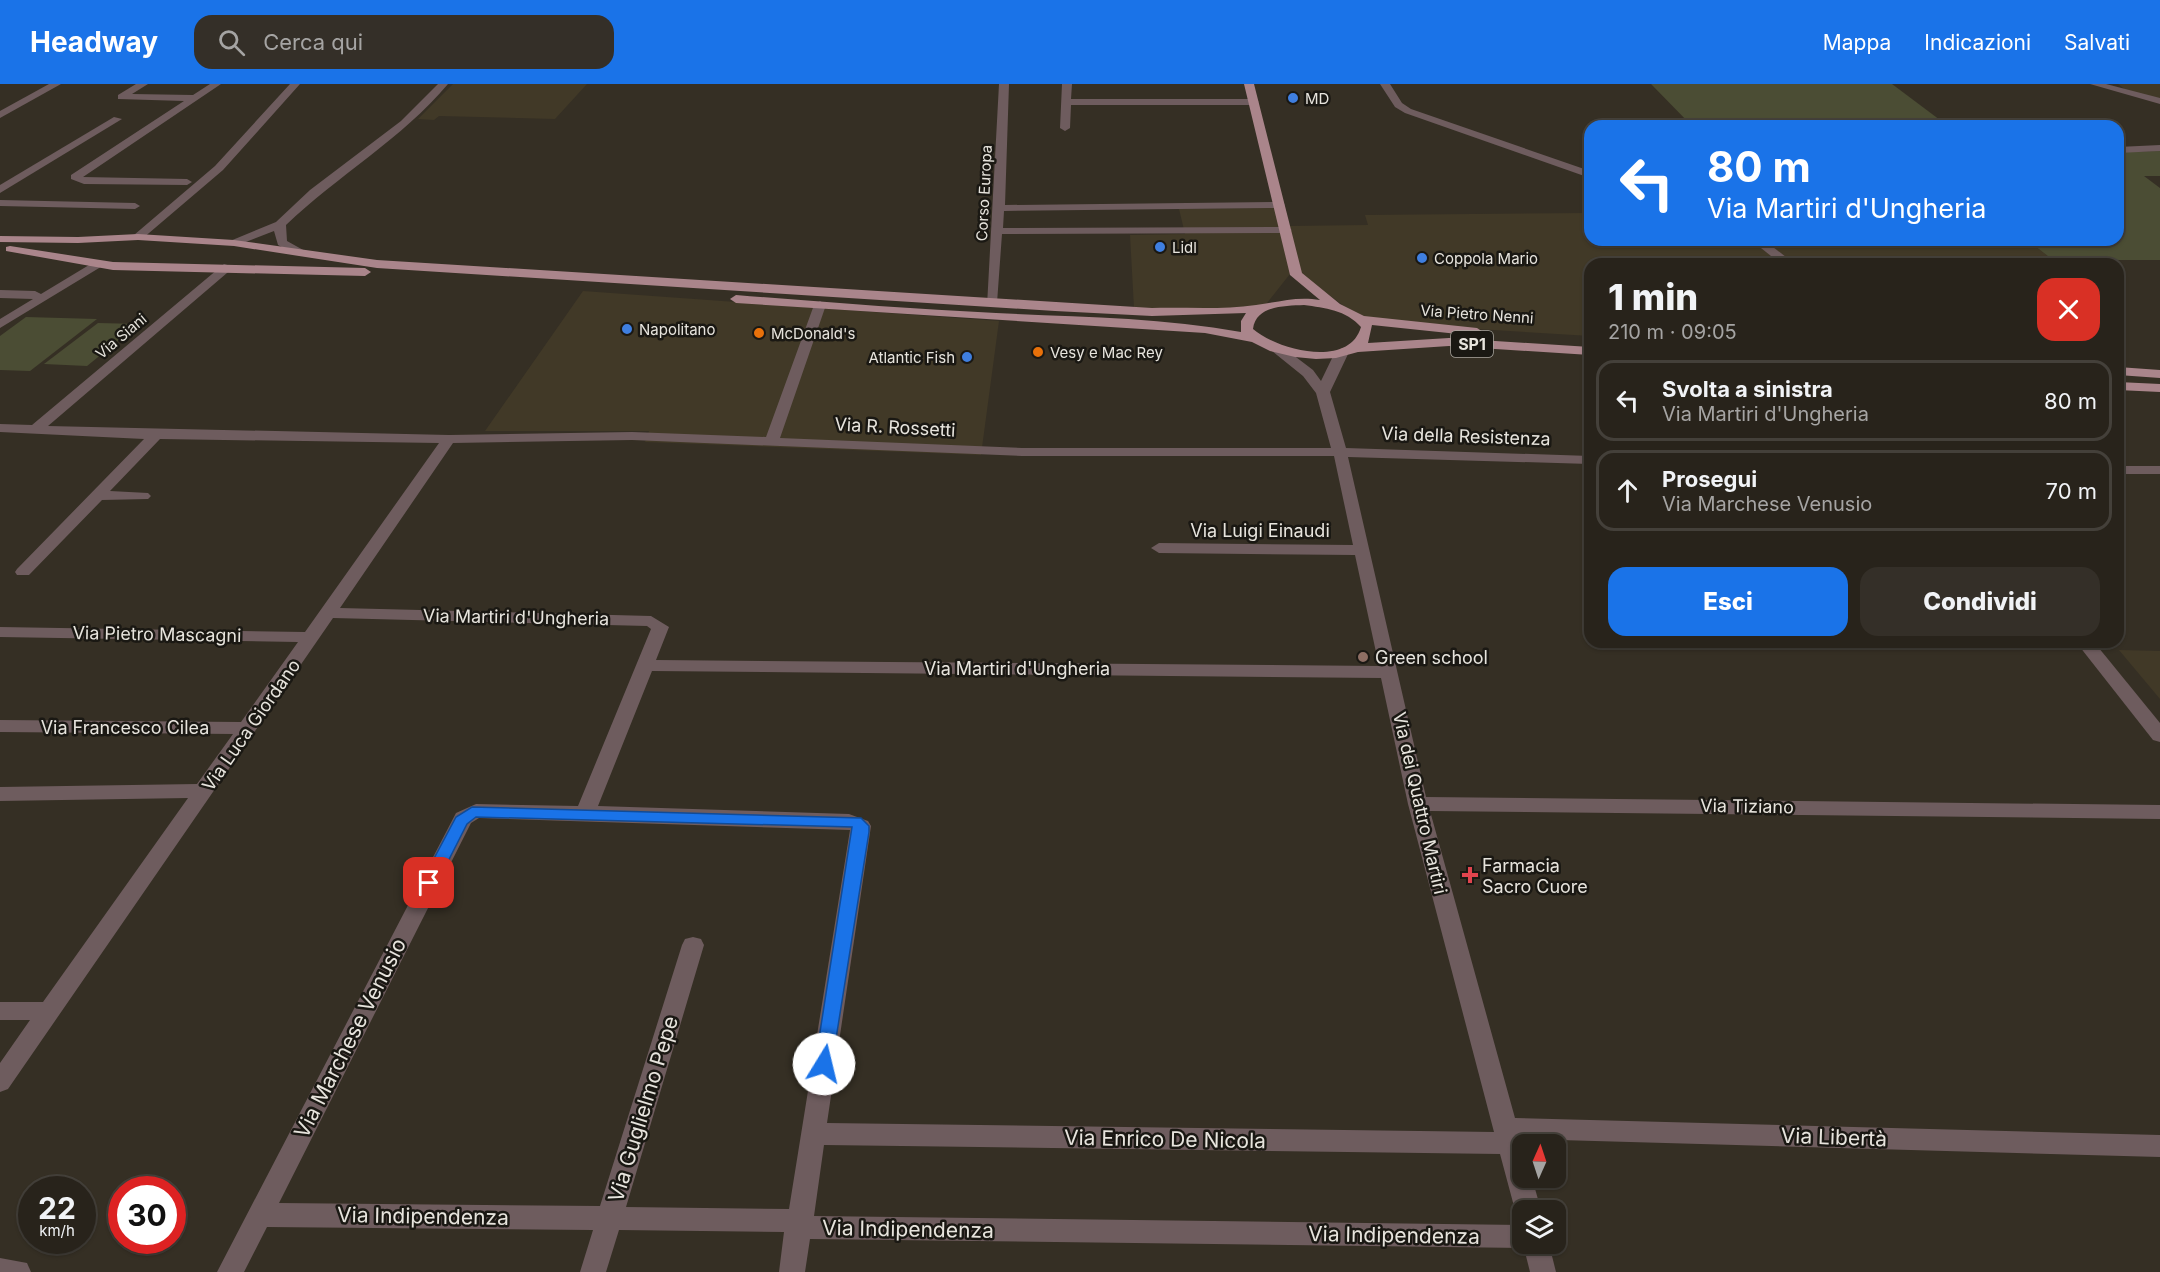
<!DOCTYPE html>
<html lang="it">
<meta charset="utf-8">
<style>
body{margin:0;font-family:Inter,sans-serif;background:#342f28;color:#f1f3f6;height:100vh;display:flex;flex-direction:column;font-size:22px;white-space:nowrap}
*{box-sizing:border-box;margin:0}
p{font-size:20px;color:#a5a4a3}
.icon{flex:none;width:33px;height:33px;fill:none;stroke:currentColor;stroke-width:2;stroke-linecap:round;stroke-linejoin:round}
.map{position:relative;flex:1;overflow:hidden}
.details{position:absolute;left:1584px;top:174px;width:540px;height:390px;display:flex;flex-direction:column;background:#28231b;border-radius:18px;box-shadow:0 2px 4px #0004,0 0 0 2px #44403a}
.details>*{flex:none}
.guide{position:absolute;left:1584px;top:36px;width:540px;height:126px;border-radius:18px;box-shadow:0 2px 4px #0004,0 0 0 2px #44403a;background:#1a73e8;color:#fff;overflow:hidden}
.needle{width:39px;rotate:3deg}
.tools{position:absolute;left:1512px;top:1050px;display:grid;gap:12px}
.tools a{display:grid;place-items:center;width:54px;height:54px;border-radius:12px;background:#28231b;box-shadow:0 2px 4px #0004,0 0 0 2px #44403a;font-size:30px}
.speed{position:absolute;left:18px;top:1092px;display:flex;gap:12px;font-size:30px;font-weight:700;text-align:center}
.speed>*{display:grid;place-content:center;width:78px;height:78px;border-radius:50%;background:#28231b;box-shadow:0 2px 4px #0004,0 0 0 2px #44403a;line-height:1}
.speed small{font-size:15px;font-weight:400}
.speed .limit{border:9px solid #d22;background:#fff;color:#111}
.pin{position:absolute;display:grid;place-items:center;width:51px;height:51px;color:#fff;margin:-26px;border-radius:12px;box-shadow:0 3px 9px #0006}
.me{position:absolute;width:66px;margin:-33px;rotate:9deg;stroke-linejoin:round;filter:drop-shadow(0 0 4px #0008)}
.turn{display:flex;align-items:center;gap:21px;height:126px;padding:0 24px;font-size:27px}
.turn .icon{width:78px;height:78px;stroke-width:2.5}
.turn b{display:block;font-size:42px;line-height:51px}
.round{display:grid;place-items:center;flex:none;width:63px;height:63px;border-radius:18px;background:#342f28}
.overview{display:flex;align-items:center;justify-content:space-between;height:102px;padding:0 24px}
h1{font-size:36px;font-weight:800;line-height:45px}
.cta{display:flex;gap:12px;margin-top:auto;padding:12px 24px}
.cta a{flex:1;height:69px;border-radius:18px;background:#1a73e8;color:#fff;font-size:24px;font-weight:800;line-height:69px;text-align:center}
.cta a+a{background:#342f28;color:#f1f3f6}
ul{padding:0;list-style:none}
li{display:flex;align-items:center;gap:18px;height:81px;margin:0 12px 9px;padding:0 12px;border:3px solid #44403a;border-radius:18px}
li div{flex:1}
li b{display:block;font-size:22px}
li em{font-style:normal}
header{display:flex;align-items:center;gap:36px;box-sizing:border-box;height:84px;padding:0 30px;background:#1a73e8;color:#fff}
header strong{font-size:28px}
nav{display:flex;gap:33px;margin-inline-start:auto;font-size:21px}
.search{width:420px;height:54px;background:#342f28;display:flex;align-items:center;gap:15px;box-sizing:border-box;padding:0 21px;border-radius:18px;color:#a5a4a3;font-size:22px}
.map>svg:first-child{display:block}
.built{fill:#413927}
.green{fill:#4b4d34}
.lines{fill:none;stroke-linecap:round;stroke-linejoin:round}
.minor{fill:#6e5c5e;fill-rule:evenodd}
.major{fill:#aa858b;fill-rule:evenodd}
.route{fill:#1a73e8;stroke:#114b97;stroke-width:1.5}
.shop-dot{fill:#3f7fe0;stroke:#1a1813;stroke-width:2}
.food-dot{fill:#e8710a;stroke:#1a1813;stroke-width:2}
.education-dot{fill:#8d6e63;stroke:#1a1813;stroke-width:2}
.health-dot{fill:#e0444e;stroke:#1a1813;stroke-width:2}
.labels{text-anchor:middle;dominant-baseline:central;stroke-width:5;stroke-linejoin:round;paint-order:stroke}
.far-poi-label{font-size:15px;fill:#e7e4dd;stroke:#1a1813;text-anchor:start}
.far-street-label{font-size:15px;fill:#e7e4dd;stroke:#1a1813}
.shield{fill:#1a1813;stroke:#aaa7a0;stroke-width:1.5}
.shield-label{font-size:16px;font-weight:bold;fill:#e7e4dd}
.street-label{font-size:18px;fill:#e7e4dd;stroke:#1a1813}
.poi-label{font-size:18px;fill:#e7e4dd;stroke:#1a1813;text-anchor:start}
.near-street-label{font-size:21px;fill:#e7e4dd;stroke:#1a1813}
</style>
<header>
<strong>Headway</strong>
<div class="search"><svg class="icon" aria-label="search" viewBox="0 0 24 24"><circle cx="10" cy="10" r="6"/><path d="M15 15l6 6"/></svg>Cerca qui</div>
<nav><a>Mappa</a><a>Indicazioni</a><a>Salvati</a></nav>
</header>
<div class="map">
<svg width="2160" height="1188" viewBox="0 0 2160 1188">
<rect width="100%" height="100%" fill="#352f24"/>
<g class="built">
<path d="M453,0h134l-32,35 -116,-3 -5,4 -16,-1z"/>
<path d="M2118,0h42v15l-33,-8z"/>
<path d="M1276,124l14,66 -23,29 -19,6 -114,-1 -4,-73 55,-1 -6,-25z"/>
<path d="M1590,129v27h437l26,20h-117l3,4h-349v72l-129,-8 -96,-11 -21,-11 -42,-31 -13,-49 79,-1 -3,-10z"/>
<path d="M583,207l416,30 -18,134 -336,-13 4,-11h-164z"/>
<path d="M2119,566l41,1v48z"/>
</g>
<g class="green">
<path d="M1651,0h241l56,42h-256z"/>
<path d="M2160,67v25h-16l16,12v72h-107l-26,-20h91v-88z"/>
<path d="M26,233l71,2 -67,52 -30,-1v-34z"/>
<path d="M98,239l41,1 -52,42 -43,-2z"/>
</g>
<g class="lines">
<g class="minor">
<path d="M49,0h12l-61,34v-7z"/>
<path d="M136,0h12l-16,10 61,1 17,-11h11l-138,93 104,2 5,3 -5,3 -103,-1 -13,-5v-4l113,-74 -66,-2v-4z"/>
<path d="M290,0h10l-77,86 -81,69h-8v-4l81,-69z"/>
<path d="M438,0h10c-46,55 -111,92 -162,141l1,16 18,10v4h-8l-19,-10 -4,-14 -36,14h-8v-4l46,-19 34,-32 91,-69z"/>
<path d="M999,0h10l-4,121 275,-3 5,3 -5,3 -276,3 -1,17 283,-1 6,3 -6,3 -284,1 -5,69 -2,3h-8z"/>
<path d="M1062,0h10l-1,15h183l5,3 -5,3h-183l-1,23 -5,3 -5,-3z"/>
<path d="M1380,0h10l12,19 9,6 179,62v7l-185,-65 -10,-6z"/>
<path d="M2090,0h16l54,14v6z"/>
<path d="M114,33l8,2 -122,74v-8z"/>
<path d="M2160,61v6l-42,2v-6z"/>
<path d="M0,116l135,3 5,3 -5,3 -135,-3z"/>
<path d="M1751,156h13l31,24h-14z"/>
<path d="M94,178l10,3 -104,63v-9l33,-20 -33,-1v-8l35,1 6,3z"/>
<path d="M224,180l10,3 -186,159 401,9 183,-3 134,5 48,-132 6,-4 6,4 -46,133 242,10h309l-15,-55 -13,-17 -31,-25 7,-4 5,1 29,22 8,11 14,-29 7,-4 7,4 -19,40 16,56 244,8v8l-242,-7 78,340 734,8v14l-730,-8 85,307 645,17v22l-637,-18 -1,39h10l9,32h-19v10l-7,-10 -15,-56 -676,-9 -10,71 708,9v19h27l7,28h-26l-6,-24 -714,-9 -5,33h-26l5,-40 -165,-2 -13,42h-26l13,-42 -326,-3 -23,45h-27l239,-459 20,-9 102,2 73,-177 -4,-3 -314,-8 -325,471 -8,3v-29l30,-43h-30v-18h43l145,-204 -188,3v-14l197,-3 36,-50 -233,-2v-12l241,2 57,-80 -298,-5v-10l305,5 134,-189 -279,-4 -50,52 38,2 3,3 -3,3 -46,1 -73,75h-12l-2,-3 2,-3 127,-130 -144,-7v-8l32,1zM632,356l390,16h312l19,89 -194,-2 -8,5 8,5 196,2 24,111 -723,-6 13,-33 -18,-11 -311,-8 113,-165zM652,587l729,7 27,126 86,328 -667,-9 44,-297 -3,-5 -19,-7 -251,-8zM479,734l371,12 -61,379 -163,-2 78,-262 -3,-6 -8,-2 -8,2 -3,6 -82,261 -321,-3 192,-380z"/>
<rect x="2118" y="382" width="42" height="8"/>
<path d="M2076,558h18l66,81v19l-7,-2z"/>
<path d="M0,1174l27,5 4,9h-31z"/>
</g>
<g class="major">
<path d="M1244,0h10l48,189 38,31 24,12 113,12 6,4 -6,4 -105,-11 -4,18 81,-5 141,9v8l-141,-9 -91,6 -22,6 -20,1 -21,-2 -25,-6 -18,-9 -47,-9 -469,-30 -6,-4 6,-4c86,7 173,14 260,18 81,4 164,4 245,19v-11l5,-8 -94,3 -97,-5 -678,-43 -143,-22 -96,-6 -60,3 -78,-1v-6l78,1 60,-3 96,6 143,20 775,48c34,-1 70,2 104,-3 23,-3 41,-9 64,-5l-30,-25zM1304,221c21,3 42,5 57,22 -12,42 -84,23 -108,2 3,-24 32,-23 51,-24z"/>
<path d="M10,162l103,16 252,6 6,4 -6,4 -252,-6 -107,-19v-4z"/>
<path d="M2118,283l42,3v8l-42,-3z"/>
<path d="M2118,298l42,2v8l-42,-2z"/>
</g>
</g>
<path class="route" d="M472,723l389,11 8,8v6l-38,238 -7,2 -6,-2 -3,-6 37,-237 -376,-10 -9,7 -32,63h-11l-3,-4 35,-66z"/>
<g class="shop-dot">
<circle cx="1293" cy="14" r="6"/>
<circle cx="1160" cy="163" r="6"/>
<circle cx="1422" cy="174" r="6"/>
<circle cx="627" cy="245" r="6"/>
<circle cx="967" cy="273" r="6"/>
</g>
<g class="food-dot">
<circle cx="759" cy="249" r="6"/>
<circle cx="1038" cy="268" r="6"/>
</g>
<circle class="education-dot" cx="1363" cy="573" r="6"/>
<path class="health-dot" d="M1467 782h6v6h6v6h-6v6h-6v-6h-6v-6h6z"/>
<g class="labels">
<g class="far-poi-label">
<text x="1305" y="14">MD</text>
<text x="1172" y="163">Lidl</text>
<text x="1434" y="174">Coppola Mario</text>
<text x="639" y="245">Napolitano</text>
<text x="771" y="249">McDonald's</text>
<text x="1050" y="268">Vesy e Mac Rey</text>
<text x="955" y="273" text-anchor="end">Atlantic Fish</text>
</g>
<g class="far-street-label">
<text transform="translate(984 109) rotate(-87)">Corso Europa</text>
<text transform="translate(1477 230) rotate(4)">Via Pietro Nenni</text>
<text transform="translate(121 252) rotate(-40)">Via Siani</text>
</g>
<rect class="shield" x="1451" y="247" width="42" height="26" rx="4.5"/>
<g class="shield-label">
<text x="1472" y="260">SP1</text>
</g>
<g class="street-label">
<text transform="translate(895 343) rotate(3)">Via R. Rossetti</text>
<text transform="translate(1466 352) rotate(2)">Via della Resistenza</text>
<text x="1260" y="446">Via Luigi Einaudi</text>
<text transform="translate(516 533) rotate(1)">Via Martiri d'Ungheria</text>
<text transform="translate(157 550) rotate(1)">Via Pietro Mascagni</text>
<text x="1017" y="584">Via Martiri d'Ungheria</text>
<text transform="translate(251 641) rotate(-55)">Via Luca Giordano</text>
<text x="125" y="643">Via Francesco Cilea</text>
<text transform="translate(1420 719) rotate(77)">Via dei Quattro Martiri</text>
<text transform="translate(1747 722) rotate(1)">Via Tiziano</text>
</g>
<g class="poi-label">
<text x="1375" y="573">Green school</text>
<text x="1482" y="781">Farmacia<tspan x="1482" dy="21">Sacro Cuore</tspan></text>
</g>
<g class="near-street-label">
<text transform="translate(350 954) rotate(-63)">Via Marchese Venusio</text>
<text transform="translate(643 1025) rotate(-73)">Via Guglielmo Pepe</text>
<text transform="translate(1834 1053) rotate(2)">Via Libertà</text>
<text transform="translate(1165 1055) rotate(1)">Via Enrico De Nicola</text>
<text transform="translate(423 1132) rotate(1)">Via Indipendenza</text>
<text transform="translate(908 1145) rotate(1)">Via Indipendenza</text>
<text transform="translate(1394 1151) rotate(1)">Via Indipendenza</text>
</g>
</g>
</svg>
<div class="tools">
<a><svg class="needle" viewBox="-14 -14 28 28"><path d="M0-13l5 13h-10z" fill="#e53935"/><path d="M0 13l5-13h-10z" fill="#a5a4a3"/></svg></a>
<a><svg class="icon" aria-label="layers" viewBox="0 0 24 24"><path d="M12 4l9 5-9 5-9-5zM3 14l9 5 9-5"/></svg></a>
</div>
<div class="speed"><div>22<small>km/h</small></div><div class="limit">30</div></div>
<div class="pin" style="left:429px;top:799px;background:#d93025"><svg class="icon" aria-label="arrive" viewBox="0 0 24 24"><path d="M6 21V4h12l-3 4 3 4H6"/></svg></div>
<svg class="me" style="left:824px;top:980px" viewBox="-20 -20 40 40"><circle r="19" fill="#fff"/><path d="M0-13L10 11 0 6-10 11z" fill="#1a73e8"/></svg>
<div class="guide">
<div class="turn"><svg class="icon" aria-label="left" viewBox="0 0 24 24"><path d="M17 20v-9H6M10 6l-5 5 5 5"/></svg><div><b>80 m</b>Via Martiri d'Ungheria</div></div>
</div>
<section class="details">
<div class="overview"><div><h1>1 min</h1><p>210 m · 09:05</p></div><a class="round" style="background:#d93025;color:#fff"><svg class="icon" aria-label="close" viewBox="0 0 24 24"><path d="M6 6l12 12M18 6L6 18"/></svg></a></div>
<ul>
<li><svg class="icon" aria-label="left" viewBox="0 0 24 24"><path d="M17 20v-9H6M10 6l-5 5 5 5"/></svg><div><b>Svolta a sinistra</b><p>Via Martiri d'Ungheria</p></div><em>80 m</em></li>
<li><svg class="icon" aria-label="ahead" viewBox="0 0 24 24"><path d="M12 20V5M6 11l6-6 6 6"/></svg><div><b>Prosegui</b><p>Via Marchese Venusio</p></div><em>70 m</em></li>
</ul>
<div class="cta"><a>Esci</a><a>Condividi</a></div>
</section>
</div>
